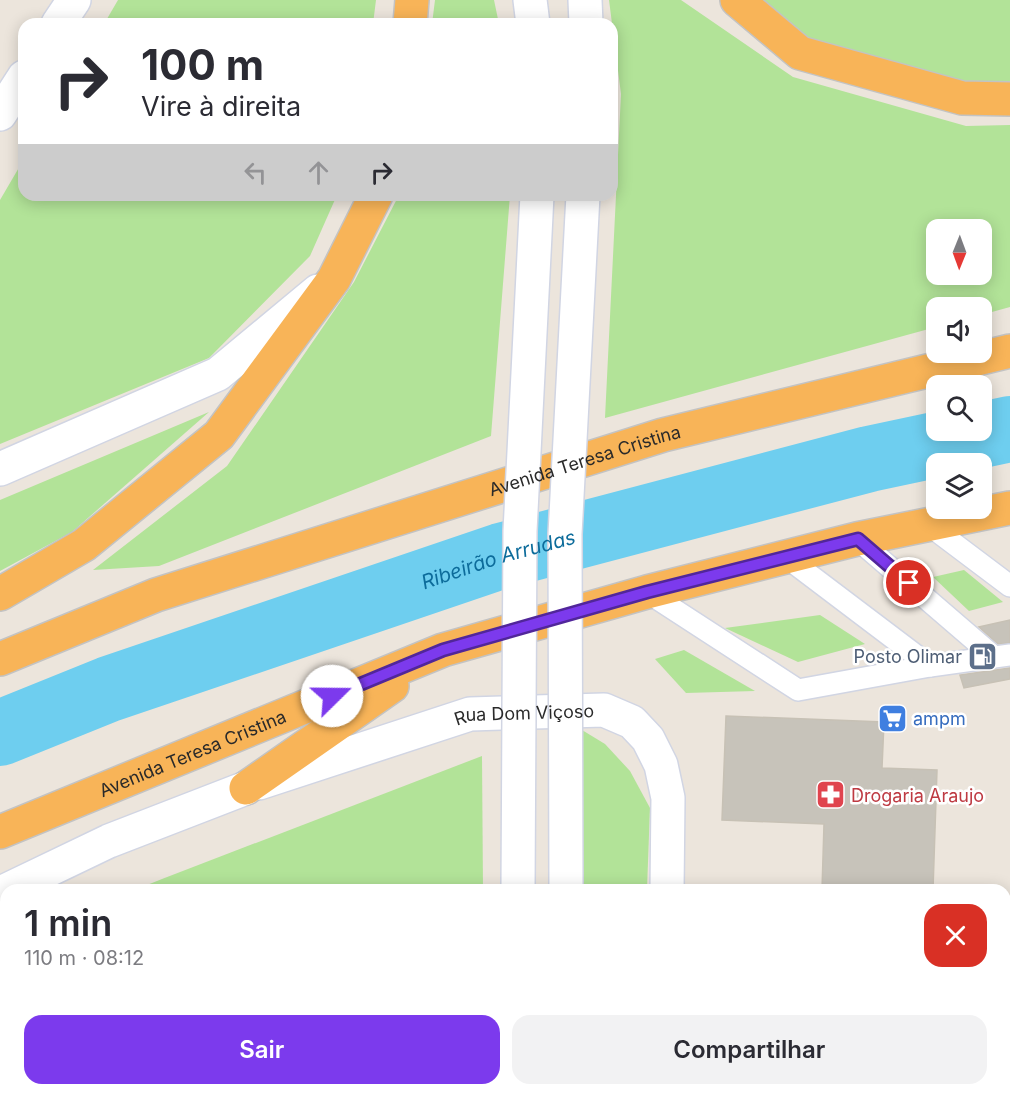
<!DOCTYPE html>
<html lang="pt">
<meta charset="utf-8">
<style>
body{margin:0;font-family:Inter,sans-serif;background:#f2f2f3;color:#2b2b33;height:100vh;display:flex;flex-direction:column;font-size:22px;white-space:nowrap}
*{box-sizing:border-box;margin:0}
p{font-size:20px;color:#7c7c81}
.icon{flex:none;width:33px;height:33px;fill:none;stroke:currentColor;stroke-width:2;stroke-linecap:round;stroke-linejoin:round}
.map{position:relative;flex:1;overflow:hidden}
.panel{position:absolute;left:0px;top:884px;width:1011px;height:212px;display:flex;flex-direction:column;background:#fff;border-radius:18px 18px 0 0;box-shadow:0 3px 15px #0003}
.panel>*{flex:none}
.guide{position:absolute;left:18px;top:18px;width:600px;height:183px;border-radius:18px;box-shadow:0 3px 15px #0003;background:#fff;color:#2b2b33;overflow:hidden}
.needle{width:39px;rotate:181deg}
.fabs{position:absolute;left:926px;top:219px;display:grid;gap:12px}
.fabs a{display:grid;place-items:center;width:66px;height:66px;border-radius:12px;background:#fff;box-shadow:0 3px 15px #0003;font-size:30px}
.pin{position:absolute;display:grid;place-items:center;width:51px;height:51px;color:#fff;margin:-26px;border:3px solid #fff;border-radius:50%;box-shadow:0 2px 6px #0007}
.me{position:absolute;width:66px;margin:-33px;rotate:68deg;stroke-linejoin:round;filter:drop-shadow(0 0 4px #0008)}
.turn{display:flex;align-items:center;gap:21px;height:126px;padding:0 24px;font-size:27px}
.turn .icon{width:78px;height:78px;stroke-width:2.5}
.turn b{display:block;font-size:42px;line-height:51px}
.lanes{display:flex;align-items:center;height:57px;padding:0 24px;background:#0003;justify-content:center;gap:30px;direction:ltr}
.lanes .off{opacity:.35}
.round{display:grid;place-items:center;flex:none;width:63px;height:63px;border-radius:18px;background:#f2f2f3}
.summary{display:flex;align-items:center;justify-content:space-between;height:102px;padding:0 24px}
h1{font-size:36px;font-weight:600;line-height:45px}
.action{display:flex;gap:12px;margin-top:auto;padding:12px 24px}
.action a{flex:1;height:69px;border-radius:18px;background:#7c3aed;color:#fff;font-size:24px;font-weight:600;line-height:69px;text-align:center}
.action a+a{background:#f2f2f3;color:#2b2b33}
.map>svg:first-child{display:block}
.green{fill:#b2e398;fill-rule:evenodd}
.lines{fill:none;stroke-linecap:round;stroke-linejoin:round}
.river{stroke:#6eceef;stroke-width:66}
.building{fill:#c7c3ba;stroke:#c7c1b5;stroke-width:1.5}
.service-casing{stroke:#d1d5e3;stroke-width:24}
.minor-casing{stroke:#d1d5e3;stroke-width:36}
.tertiary-casing{stroke:#d1d5e3;stroke-width:36}
.secondary-casing{stroke:#d1d5e3;stroke-width:36}
.trunk-casing{stroke:#c3c3c3;stroke-width:36}
.service{stroke:#fff;stroke-width:21}
.minor{stroke:#fff;stroke-width:33}
.tertiary{stroke:#fff;stroke-width:33}
.secondary{stroke:#fff;stroke-width:33}
.trunk{stroke:#f8b458;stroke-width:33}
.secondary-bridge-casing{stroke:#d1d5e3;stroke-width:36;stroke-linecap:butt}
.secondary-bridge{stroke:#fff;stroke-width:33}
.route-casing{stroke:#51269a;stroke-width:15}
.route{stroke:#7c3aed;stroke-width:10}
.labels{text-anchor:middle;dominant-baseline:central;stroke-width:5;stroke-linejoin:round;paint-order:stroke}
.street-label{font-size:18px;fill:#2a2a2a;stroke:#fff}
.service-label{font-size:18px;fill:#4e5e75;stroke:#fff;text-anchor:end}
.shop-label{font-size:18px;fill:#366cbe;stroke:#fff;text-anchor:start}
.health-label{font-size:18px;fill:#be3a42;stroke:#fff;text-anchor:start}
.water-label{font-size:20px;font-style:italic;fill:#0d6c9b;stroke:#fff}
</style>
<div class="map">
<svg width="1010" height="1094" viewBox="0 0 1010 1094">
<rect width="100%" height="100%" fill="#ece5dc"/>
<g class="green">
<path d="M118,0h258l-3,24h-269z"/>
<path d="M435,0h59l5,24h-67z"/>
<path d="M609,0h72l112,77 173,49 44,-1v182l-29,8v-7h-45v19l-331,91 16,-324zM936,230h45v44h-45z"/>
<path d="M757,0h253v85l-45,1 -160,-47z"/>
<path d="M24,159v36h313l-27,61 -101,102 -209,86v-244z"/>
<path d="M399,195h111l-19,241 -332,130 -66,4 134,-104 127,-184z"/>
<path d="M209,412l-137,120 -72,39v-71z"/>
<path d="M964,570l39,32 -34,9 -36,-34z"/>
<path d="M820,615l45,29 -67,18 -73,-34z"/>
<path d="M684,650l71,41 -69,2 -31,-34z"/>
<path d="M582,730l23,14 25,27 20,37 -3,81 -69,1z"/>
<path d="M482,756l1,133h-346l25,-10z"/>
<path d="M6,946v143h478v5h-484v-146z"/>
<path d="M564,1089h63l-1,5h-63z"/>
</g>
<g class="lines">
<path class="river" id="s1" d="M0,733l109,-44 392,-133 368,-97 141,-30"/>
</g>
<g class="building">
<path d="M1010,620v23l-12,1 -19,-17z"/>
<path d="M1010,668v11l-46,9 -4,-13z"/>
<path d="M726,716l158,6 -2,46 55,2 -4,120h-111l2,-66 -102,-4z"/>
</g>
<g class="lines">
<defs>
<g id="service">
<path d="M929,525l81,61"/>
<path d="M857,539l136,117"/>
<path d="M786,557l144,109"/>
<path d="M647,592l151,98 132,-24 80,-11"/>
</g>
<path id="minor" d="M1005,1001l5,1"/>
<g id="tertiary">
<path id="s2" d="M259,783l211,-69 134,-4 28,12 16,17 13,26 7,33 -1,92"/>
<path d="M656,1094v-5"/>
</g>
<g id="secondary">
<path d="M530,0l3,24"/>
<path d="M585,0l1,24"/>
<path d="M58,24l16,-24"/>
<path d="M0,114l24,-37"/>
<path d="M0,469l218,-95 100,-83"/>
<path d="M7,890l102,-49 137,-53"/>
<path d="M518,1089v5"/>
<path d="M563,1094v-5"/>
</g>
<g id="trunk">
<path d="M737,0l63,53 162,45 48,1"/>
<path d="M410,24l2,-24"/>
<path d="M0,594l84,-49 135,-110 115,-156 42,-84"/>
<path id="s3" d="M0,659l156,-64 507,-160 347,-84"/>
<path d="M246,788l146,-102"/>
<path id="s4" d="M0,832l443,-182 204,-58 210,-53 153,-31"/>
</g>
</defs>
<use href="#service" class="service-casing"/>
<use href="#minor" class="minor-casing"/>
<use href="#tertiary" class="tertiary-casing"/>
<use href="#secondary" class="secondary-casing"/>
<use href="#trunk" class="trunk-casing"/>
<use href="#service" class="service"/>
<use href="#minor" class="minor"/>
<use href="#tertiary" class="tertiary"/>
<use href="#secondary" class="secondary"/>
<use href="#trunk" class="trunk"/>
<defs>
<g id="secondary-bridge">
<path d="M518,890l2,-359 17,-336"/>
<path d="M566,890l-1,-356 18,-339"/>
</g>
</defs>
<use href="#secondary-bridge" class="secondary-bridge-casing"/>
<use href="#secondary-bridge" class="secondary-bridge"/>
</g>
<g class="lines">
<defs>
<path id="route" d="M332,696l111,-46 204,-58 211,-53 51,44"/>
</defs>
<use href="#route" class="route-casing"/>
<use href="#route" class="route"/>
</g>
<defs>
<symbol id="fuel-square" viewBox="-11 -11 22 22"><rect x="-9" y="-9" width="18" height="18" rx="4" fill="#5c6f8a" stroke="#fff"/><path d="M-5.5-6h7V0h2V4h1.3V-2.5L3-4.5l.8-.8L6-3V5H2.5V1h-1V6h-7ZM-4.2-4.7v3.2H.2V-4.7Z" fill="#fff"/></symbol>
<symbol id="supermarket-square" viewBox="-11 -11 22 22"><rect x="-9" y="-9" width="18" height="18" rx="4" fill="#3f7fe0" stroke="#fff"/><path d="M-6-5.5h2.5l.6 2H6L4.5 2H-2.5L-4.4-4H-6ZM-1.5 3.2a1.3 1.3 0 1 0 .1 0ZM3 3.2a1.3 1.3 0 1 0 .1 0Z" fill="#fff"/></symbol>
<symbol id="pharmacy-square" viewBox="-11 -11 22 22"><rect x="-9" y="-9" width="18" height="18" rx="4" fill="#e0444e" stroke="#fff"/><path d="M-2-6h4v4h4v4h-4v4h-4v-4h-4v-4h4Z" fill="#fff"/></symbol>
</defs>
<g fill-rule="evenodd">
<use href="#fuel-square" x="966" y="640" width="33" height="33"/>
<use href="#supermarket-square" x="876" y="702" width="33" height="33"/>
<use href="#pharmacy-square" x="814" y="778" width="33" height="33"/>
</g>
<g class="labels">
<g class="street-label">
<text stroke="none"><textPath href="#s3" startOffset="618">Avenida Teresa Cristina</textPath></text>
<text stroke="none"><textPath href="#s2" startOffset="276">Rua Dom Viçoso</textPath></text>
<text stroke="none"><textPath href="#s4" startOffset="208">Avenida Teresa Cristina</textPath></text>
</g>
<g class="service-label">
<text x="962" y="656">Posto Olimar</text>
</g>
<g class="shop-label">
<text x="913" y="718">ampm</text>
</g>
<g class="health-label">
<text x="851" y="795">Drogaria Araujo</text>
</g>
<g class="water-label">
<text stroke="none"><textPath href="#s1" startOffset="528">Ribeirão Arrudas</textPath></text>
</g>
</g>
</svg>
<div class="fabs">
<a><svg class="needle" viewBox="-14 -14 28 28"><path d="M0-13l5 13h-10z" fill="#e53935"/><path d="M0 13l5-13h-10z" fill="#7c7c81"/></svg></a>
<a><svg class="icon" aria-label="sound" viewBox="0 0 24 24"><path d="M4 9h4l5-4v14l-5-4H4zM17 9q2 3 0 6"/></svg></a>
<a><svg class="icon" aria-label="search" viewBox="0 0 24 24"><circle cx="10" cy="10" r="6"/><path d="M15 15l6 6"/></svg></a>
<a><svg class="icon" aria-label="layers" viewBox="0 0 24 24"><path d="M12 4l9 5-9 5-9-5zM3 14l9 5 9-5"/></svg></a>
</div>
<div class="pin" style="left:909px;top:583px;background:#d93025"><svg class="icon" aria-label="arrive" viewBox="0 0 24 24"><path d="M6 21V4h12l-3 4 3 4H6"/></svg></div>
<svg class="me" style="left:332px;top:696px" viewBox="-20 -20 40 40"><circle r="19" fill="#fff"/><path d="M0-13L10 11 0 6-10 11z" fill="#7c3aed"/></svg>
<div class="guide">
<div class="turn"><svg class="icon" aria-label="right" viewBox="0 0 24 24"><path d="M7 20v-9h11M14 6l5 5-5 5"/></svg><div><b>100 m</b>Vire à direita</div></div>
<div class="lanes"><svg class="icon off" aria-label="left" viewBox="0 0 24 24"><path d="M17 20v-9H6M10 6l-5 5 5 5"/></svg><svg class="icon off" aria-label="ahead" viewBox="0 0 24 24"><path d="M12 20V5M6 11l6-6 6 6"/></svg><svg class="icon" aria-label="right" viewBox="0 0 24 24"><path d="M7 20v-9h11M14 6l5 5-5 5"/></svg></div>
</div>
<section class="panel">
<div class="summary"><div><h1>1 min</h1><p>110 m · 08:12</p></div><a class="round" style="background:#d93025;color:#fff"><svg class="icon" aria-label="close" viewBox="0 0 24 24"><path d="M6 6l12 12M18 6L6 18"/></svg></a></div>
<div class="action"><a>Sair</a><a>Compartilhar</a></div>
</section>
</div>
